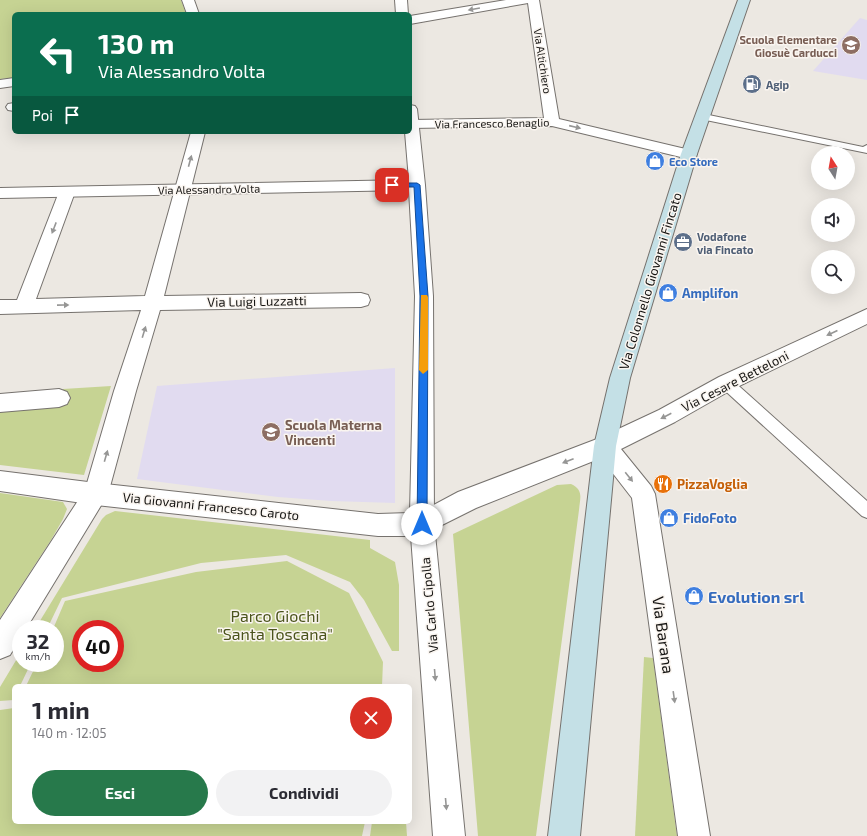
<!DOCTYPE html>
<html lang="it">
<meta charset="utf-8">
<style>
body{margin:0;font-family:"Exo 2",sans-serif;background:#f2f2f3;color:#2b2b33;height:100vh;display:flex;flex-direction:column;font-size:15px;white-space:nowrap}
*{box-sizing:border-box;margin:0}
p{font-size:13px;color:#7c7c81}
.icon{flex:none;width:22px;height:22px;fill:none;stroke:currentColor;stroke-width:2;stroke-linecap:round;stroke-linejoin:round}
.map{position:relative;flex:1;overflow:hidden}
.details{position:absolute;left:12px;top:684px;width:400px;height:140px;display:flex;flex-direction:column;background:#fff;border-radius:6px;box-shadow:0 4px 16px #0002}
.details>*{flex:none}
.top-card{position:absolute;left:12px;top:12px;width:400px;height:122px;border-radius:6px;box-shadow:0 4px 16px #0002;background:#0b6e4f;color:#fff;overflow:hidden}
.needle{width:26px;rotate:349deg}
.fabs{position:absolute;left:811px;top:146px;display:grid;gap:8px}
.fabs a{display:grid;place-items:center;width:44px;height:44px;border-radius:50%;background:#fff;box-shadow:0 4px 16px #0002;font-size:20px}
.speed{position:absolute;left:12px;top:620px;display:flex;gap:8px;font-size:20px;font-weight:700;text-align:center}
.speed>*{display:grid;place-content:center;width:52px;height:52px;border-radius:50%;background:#fff;box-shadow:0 4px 16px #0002;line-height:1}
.speed small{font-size:10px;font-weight:400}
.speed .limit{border:6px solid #d22;background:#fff;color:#111}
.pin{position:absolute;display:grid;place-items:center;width:34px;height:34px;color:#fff;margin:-17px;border-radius:8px;box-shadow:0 2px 6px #0006}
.me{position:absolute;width:44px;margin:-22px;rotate:0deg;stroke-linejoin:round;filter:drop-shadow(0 0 3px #0008)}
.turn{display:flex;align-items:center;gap:14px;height:84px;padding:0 20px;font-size:18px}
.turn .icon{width:52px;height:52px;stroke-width:2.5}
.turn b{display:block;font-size:28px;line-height:34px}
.then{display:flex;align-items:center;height:38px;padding:0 20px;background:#0003;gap:8px;font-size:15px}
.round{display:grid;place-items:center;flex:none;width:42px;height:42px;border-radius:21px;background:#f2f2f3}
.overview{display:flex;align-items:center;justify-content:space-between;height:68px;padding:0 20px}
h1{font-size:24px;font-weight:700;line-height:30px}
.cta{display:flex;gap:8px;margin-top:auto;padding:8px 20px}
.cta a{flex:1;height:46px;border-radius:24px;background:#27794b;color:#fff;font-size:16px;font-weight:700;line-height:46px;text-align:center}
.cta a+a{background:#f2f2f3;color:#2b2b33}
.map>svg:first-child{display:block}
.education{fill:#e1dbf0}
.green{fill:#c6d393;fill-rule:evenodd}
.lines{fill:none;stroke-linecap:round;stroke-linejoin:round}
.service-casing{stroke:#76726e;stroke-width:2}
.minor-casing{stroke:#76726e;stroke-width:2}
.tertiary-casing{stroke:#76726e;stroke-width:2}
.secondary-casing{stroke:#76726e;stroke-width:2}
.service{fill:#fff;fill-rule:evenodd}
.minor{fill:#fff;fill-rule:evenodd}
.tertiary{fill:#fff;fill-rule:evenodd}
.secondary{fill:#c4e0e6;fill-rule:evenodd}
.oneway{fill:#969695}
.route{fill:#1a73e8;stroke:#114b97}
.slow{fill:#f59e0b}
.labels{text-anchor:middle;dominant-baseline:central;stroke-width:3;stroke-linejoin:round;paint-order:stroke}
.far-education-label{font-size:11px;font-weight:bold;fill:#785e54;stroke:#faf5f0;text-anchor:end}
.far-street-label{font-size:11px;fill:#161513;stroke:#faf5f0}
.far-service-label{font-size:11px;font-weight:bold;fill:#4e5e75;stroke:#faf5f0;text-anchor:start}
.far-shop-label{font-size:11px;font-weight:bold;fill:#366cbe;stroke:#faf5f0;text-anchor:start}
.street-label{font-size:13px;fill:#161513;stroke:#faf5f0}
.shop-label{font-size:13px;font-weight:bold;fill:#366cbe;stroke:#faf5f0;text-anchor:start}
.education-label{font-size:13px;font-weight:bold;fill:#785e54;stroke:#faf5f0;text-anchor:start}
.food-label{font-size:13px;font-weight:bold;fill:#c56008;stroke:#faf5f0;text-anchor:start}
.near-shop-label{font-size:16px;font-weight:bold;fill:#366cbe;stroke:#faf5f0;text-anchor:start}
.near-park-label{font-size:16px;fill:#4b541c;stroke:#faf5f0}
.near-street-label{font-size:16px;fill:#161513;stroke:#faf5f0}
</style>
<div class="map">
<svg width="867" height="836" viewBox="0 0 867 836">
<rect width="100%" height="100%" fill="#ece8e2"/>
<g class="education">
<path d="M860,18l7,2v60l-54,-9z"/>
<path d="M395,368v135l-64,-2 -53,-4 -141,-18 20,-93z"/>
</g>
<g class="green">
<path d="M0,0h181l5,14h-172v64l-14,1z"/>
<path d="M111,386l-27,89 -84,-10v-54l58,-4 5,-18z"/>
<path d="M571,484c13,6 9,14 8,26l-43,326h-58l-25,-302 104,-49z"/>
<path d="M0,493l63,9 4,7 -4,10 -12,21 -51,78z"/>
<path d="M115,511l255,29v8l25,14 4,23v66h-7l-28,-51 -14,-18 -64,-27 -85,8 -139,35 -15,31h-12l67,-110 4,-4z"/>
<path d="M287,561l62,32 34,69 -1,24h-356l11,-23h18v-34h-2l12,-28 131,-29zM81,629h34v34h-34z"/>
<path d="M21,652v11h10l-11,23h-6v14l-14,1v-14z"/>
<path d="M644,657l9,1 24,178h-42z"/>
<path d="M14,708v114h351l-3,14h-362v-126z"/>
<path d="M372,822h34l1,14h-37z"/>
</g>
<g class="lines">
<defs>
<g id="service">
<path d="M704,114l159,33 4,-2v8l-166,-34 -2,-2z"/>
<path d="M726,378l5,1 136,122v17l-5,-2 -141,-129 -2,-4 2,-4z"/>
</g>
<g id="minor">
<path d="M182,0h12l5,14h-12z"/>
<path d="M506,0h33l20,119 135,32 3,3 -3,3 -5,2 -137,-33 -142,2 1,-8 133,-2 -16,-115 -118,21v-8z"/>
<path d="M14,78v8l-14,2v-8z"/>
<path d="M14,103v8l-6,-1 -2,-3 2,-3z"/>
<path d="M191,132h14l-41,164 197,-3 7,2 2,5 -2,5 -7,2 -201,3 -24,81 -28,103 -82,135h-5v8l-11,18 -10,4v-39l85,-130 29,-99 27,-81 -141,4v-14h17l42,-108 2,-3 6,-2 6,2 2,3 -39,107 109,-3z"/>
<path d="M867,309v15l-134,65 -58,33 -54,27 30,37 4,8 55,342h-32l-46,-338 -31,-40 -125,50 -54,27 -9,-3 -3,-8 3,-8 45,-24 139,-53 62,-29 60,-33z"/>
<path d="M59,389l8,3 3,6 -3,6 -8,3 -59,5v-18z"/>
</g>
<g id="tertiary">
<path d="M395,0h12l1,14h-12z"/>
<path d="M410,105l5,1 2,3 8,76 8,111 1,228 31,312h-32l-22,-300h-33l-282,-31 -96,-14v-20l96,12 282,31 32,-1 5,-217 -6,-106 -409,8v-10l409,-8 -4,-48h5z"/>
</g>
<path id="secondary" d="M738,0h12l-53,154 -67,224 -14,68 -36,390h-32l46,-390 16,-68 71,-224z"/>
</defs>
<use href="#service" class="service-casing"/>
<use href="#minor" class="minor-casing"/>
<use href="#tertiary" class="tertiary-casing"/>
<use href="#secondary" class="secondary-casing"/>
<use href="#service" class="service"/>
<use href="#minor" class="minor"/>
<use href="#tertiary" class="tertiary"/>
<use href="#secondary" class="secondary"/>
</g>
<defs><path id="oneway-solid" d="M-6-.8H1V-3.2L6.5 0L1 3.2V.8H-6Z"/></defs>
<g class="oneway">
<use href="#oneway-solid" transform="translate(474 9) rotate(170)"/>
<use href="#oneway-solid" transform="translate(575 127) rotate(13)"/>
<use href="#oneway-solid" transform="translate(190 161) rotate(-75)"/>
<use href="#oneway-solid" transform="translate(54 228) rotate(111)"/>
<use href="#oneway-solid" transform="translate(63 305) rotate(-1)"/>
<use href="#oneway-solid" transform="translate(144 332) rotate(-73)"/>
<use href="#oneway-solid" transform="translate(832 333) rotate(155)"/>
<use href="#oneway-solid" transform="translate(666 416) rotate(153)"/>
<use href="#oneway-solid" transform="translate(106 456) rotate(-74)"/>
<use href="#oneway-solid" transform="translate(568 461) rotate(159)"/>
<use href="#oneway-solid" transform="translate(629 477) rotate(51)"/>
<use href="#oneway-solid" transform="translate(435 675) rotate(85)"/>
<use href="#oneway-solid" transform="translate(674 697) rotate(82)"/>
<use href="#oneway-solid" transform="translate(446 804) rotate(85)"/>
</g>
<path class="route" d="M392,183h25l3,2 8,111 -1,228 -1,4 -4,1 -4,-1 -1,-4 3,-228 -6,-109h-24l-1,-2z"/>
<path class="slow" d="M421,295h6l1,2v73l-5,4 -4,-4z"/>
<defs>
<symbol id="school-disc" viewBox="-11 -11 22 22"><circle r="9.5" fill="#8d6e63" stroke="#faf5f0"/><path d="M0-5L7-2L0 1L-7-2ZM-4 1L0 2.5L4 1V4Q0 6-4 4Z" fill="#fff"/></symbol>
<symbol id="fuel-disc" viewBox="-11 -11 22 22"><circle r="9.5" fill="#5c6f8a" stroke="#faf5f0"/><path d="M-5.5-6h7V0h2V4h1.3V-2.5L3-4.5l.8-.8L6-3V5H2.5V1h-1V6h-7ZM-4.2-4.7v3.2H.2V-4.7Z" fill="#fff"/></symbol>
<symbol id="shop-disc" viewBox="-11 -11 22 22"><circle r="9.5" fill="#3f7fe0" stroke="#faf5f0"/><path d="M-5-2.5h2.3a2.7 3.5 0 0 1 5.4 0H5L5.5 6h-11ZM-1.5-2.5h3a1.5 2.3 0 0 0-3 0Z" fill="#fff"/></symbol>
<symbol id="office-disc" viewBox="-11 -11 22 22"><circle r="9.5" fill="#5c6f8a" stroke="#faf5f0"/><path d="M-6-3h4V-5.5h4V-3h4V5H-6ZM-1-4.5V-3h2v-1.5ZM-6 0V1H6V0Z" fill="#fff"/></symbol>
<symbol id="restaurant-disc" viewBox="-11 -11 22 22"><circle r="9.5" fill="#e8710a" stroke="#faf5f0"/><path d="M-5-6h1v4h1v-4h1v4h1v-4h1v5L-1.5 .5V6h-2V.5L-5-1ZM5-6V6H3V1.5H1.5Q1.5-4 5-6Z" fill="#fff"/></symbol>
</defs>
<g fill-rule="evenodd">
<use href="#school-disc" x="840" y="34" width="22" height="22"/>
<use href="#fuel-disc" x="741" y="73" width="22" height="22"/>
<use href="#shop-disc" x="644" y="150" width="22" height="22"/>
<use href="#office-disc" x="672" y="231" width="22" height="22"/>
<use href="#shop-disc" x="657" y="282" width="22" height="22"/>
<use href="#school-disc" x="260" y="421" width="22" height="22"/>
<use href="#restaurant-disc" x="652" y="473" width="22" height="22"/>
<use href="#shop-disc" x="658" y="507" width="22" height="22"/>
<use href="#shop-disc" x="683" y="585" width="22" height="22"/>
</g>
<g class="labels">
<g class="far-education-label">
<text x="837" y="39">Scuola Elementare<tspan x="837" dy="13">Giosuè Carducci</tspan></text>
</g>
<g class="far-street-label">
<text transform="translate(543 61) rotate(81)">Via Altichiero</text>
<text transform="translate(492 123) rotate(-1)">Via Francesco Benaglio</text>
<text transform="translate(209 189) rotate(-1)">Via Alessandro Volta</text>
</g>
<g class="far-service-label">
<text x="766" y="84">Agip</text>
<text x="697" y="236">Vodafone<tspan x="697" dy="13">via Fincato</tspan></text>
</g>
<g class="far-shop-label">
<text x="669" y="161">Eco Store</text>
</g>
<g class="street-label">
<text transform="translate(650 281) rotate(-73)">Via Colonnello Giovanni Fincato</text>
<text transform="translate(257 301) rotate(-1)">Via Luigi Luzzatti</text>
<text transform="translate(735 381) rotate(-27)">Via Cesare Betteloni</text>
<text transform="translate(211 506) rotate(6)">Via Giovanni Francesco Caroto</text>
<text transform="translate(429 605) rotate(-95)">Via Carlo Cipolla</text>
</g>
<g class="shop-label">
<text x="682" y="293">Amplifon</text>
<text x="683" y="518">FidoFoto</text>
</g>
<g class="education-label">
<text x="285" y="425">Scuola Materna<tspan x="285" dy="15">Vincenti</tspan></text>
</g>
<g class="food-label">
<text x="677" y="484">PizzaVoglia</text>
</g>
<g class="near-shop-label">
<text x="708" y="596">Evolution srl</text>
</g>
<g class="near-park-label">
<text x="275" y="615">Parco Giochi<tspan x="275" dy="18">"Santa Toscana"</tspan></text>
</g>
<g class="near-street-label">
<text transform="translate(664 635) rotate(82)">Via Barana</text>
</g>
</g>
</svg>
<div class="fabs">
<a><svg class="needle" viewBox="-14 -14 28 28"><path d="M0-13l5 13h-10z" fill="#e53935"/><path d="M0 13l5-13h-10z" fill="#7c7c81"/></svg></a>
<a><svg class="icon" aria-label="sound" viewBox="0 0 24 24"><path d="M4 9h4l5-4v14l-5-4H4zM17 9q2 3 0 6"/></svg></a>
<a><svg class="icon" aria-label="search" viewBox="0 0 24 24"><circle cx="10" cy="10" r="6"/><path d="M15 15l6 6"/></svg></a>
</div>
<div class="speed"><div>32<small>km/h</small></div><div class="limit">40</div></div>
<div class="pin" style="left:392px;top:185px;background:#d93025"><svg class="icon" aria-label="arrive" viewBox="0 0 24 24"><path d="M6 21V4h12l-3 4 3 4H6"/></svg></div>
<svg class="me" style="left:422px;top:524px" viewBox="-20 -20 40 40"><circle r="19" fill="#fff"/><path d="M0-13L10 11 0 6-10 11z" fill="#1a73e8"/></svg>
<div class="top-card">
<div class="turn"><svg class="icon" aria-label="left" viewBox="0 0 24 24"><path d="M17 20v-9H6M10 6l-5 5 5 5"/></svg><div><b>130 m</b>Via Alessandro Volta</div></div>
<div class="then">Poi<svg class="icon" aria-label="arrive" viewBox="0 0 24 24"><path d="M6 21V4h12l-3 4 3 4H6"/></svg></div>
</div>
<section class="details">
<div class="overview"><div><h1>1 min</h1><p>140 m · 12:05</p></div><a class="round" style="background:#d93025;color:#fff"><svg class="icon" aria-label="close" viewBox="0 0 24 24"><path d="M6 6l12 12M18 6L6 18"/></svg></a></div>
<div class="cta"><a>Esci</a><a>Condividi</a></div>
</section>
</div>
